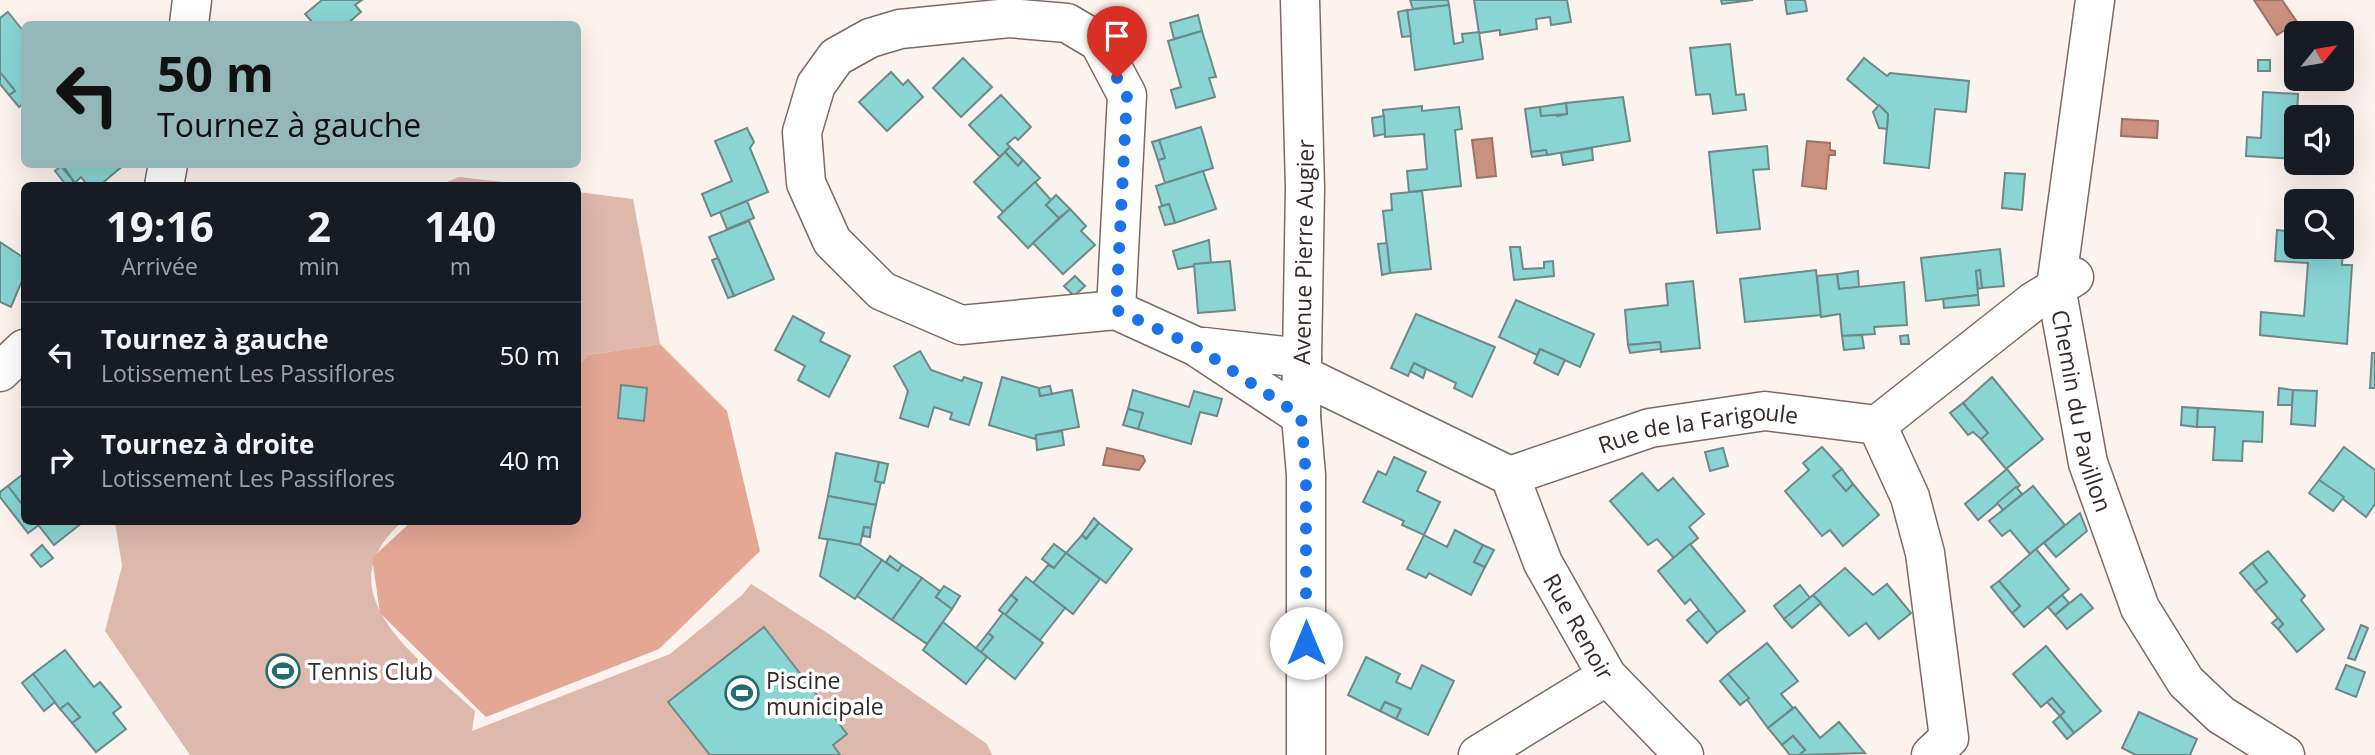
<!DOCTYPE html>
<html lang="fr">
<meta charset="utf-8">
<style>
body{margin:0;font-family:"Open Sans",sans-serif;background:#242831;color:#f1f3f6;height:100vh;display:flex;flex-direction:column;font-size:26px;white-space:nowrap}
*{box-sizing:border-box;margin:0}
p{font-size:23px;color:#9ea1a6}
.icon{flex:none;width:38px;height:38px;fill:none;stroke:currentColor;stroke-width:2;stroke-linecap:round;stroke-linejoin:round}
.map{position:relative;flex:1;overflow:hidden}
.details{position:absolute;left:21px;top:182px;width:560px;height:343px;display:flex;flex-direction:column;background:#171b24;border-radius:10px;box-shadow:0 7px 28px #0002}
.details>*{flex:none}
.guide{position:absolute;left:21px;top:21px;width:560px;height:147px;border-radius:10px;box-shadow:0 7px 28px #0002;background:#94b7b8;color:#111;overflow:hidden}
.needle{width:46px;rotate:60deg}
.controls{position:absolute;left:2284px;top:21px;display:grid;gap:14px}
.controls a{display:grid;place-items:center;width:70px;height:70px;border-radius:10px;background:#171b24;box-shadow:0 7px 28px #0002;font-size:35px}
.pin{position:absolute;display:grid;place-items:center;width:60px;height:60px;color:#fff;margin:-72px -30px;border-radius:50% 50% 50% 0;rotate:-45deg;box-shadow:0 0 7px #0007}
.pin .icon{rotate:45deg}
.me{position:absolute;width:77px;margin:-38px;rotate:0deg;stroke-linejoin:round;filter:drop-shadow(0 0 5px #0008)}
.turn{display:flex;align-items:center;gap:24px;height:147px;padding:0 21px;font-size:32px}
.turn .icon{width:91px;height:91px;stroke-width:2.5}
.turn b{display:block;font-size:49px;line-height:60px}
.eta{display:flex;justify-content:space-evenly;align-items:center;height:119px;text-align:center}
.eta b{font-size:42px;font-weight:700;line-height:49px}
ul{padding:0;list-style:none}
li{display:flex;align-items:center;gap:21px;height:105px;padding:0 21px;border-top:2px solid #363941}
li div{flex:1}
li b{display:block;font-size:26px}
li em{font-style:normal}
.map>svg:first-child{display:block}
.green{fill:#dfb8ac}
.forest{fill:#e3a794}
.water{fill:#cb917f;stroke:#9e7265;stroke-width:2}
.building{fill:#88d5d4;stroke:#6e8988;stroke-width:2}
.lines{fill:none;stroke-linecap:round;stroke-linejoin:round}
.minor-casing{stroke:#7f6962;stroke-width:41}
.minor{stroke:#fff;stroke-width:38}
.route{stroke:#1a73e8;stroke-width:12;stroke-dasharray:0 21.6}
.labels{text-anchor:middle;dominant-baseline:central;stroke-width:7;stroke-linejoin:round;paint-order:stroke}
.street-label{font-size:23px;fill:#342b28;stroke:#fff}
.poi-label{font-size:23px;fill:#342b28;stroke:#fff;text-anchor:start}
</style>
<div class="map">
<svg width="2375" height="755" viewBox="0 0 2375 755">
<rect width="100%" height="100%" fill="#fcf2ee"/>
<g class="green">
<path d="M459,177l70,8h-90z"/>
<path d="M578,192l55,7 27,145 -72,11 -10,10z"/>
<path d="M115,522h287c-82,72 20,138 73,189l-3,20 198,-77 72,-59 9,-11 78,50 158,110 5,11h-802l-85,-124 17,-65z"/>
</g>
<path class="forest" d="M660,344l67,67 33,140 -101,98 -173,68 -106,-104 -8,-55 39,-36h167v-157l10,-10z"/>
<g class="water">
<path d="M2254,0h28l15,22 -20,13z"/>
<path d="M2122,119l36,2 -1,17 -36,-2z"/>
<path d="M1492,138l4,38 -19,2 -5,-38z"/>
<path d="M1807,141l23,2v7l5,1v4h-6l-3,34 -24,-3z"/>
<path d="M1107,448l36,8 2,5 -6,9 -36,-5z"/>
</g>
<g class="building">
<path d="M322,0h40l-7,5 6,7 -14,12h-33l-9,-10z"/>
<path d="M1410,0h38l1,5 -36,4z"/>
<path d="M1474,0h93l4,22 -20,3 -1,-8 -14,2 1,10 -37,6v-5l-21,3z"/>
<path d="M1721,0h32l-31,4z"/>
<path d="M1785,0h20l2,11 -20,3z"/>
<path d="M1449,5l5,39 9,-2 -1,-8 17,-2 4,27 -68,11 -8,-60z"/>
<path d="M1407,10l4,26 -9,1 -4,-25z"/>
<path d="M8,12l16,20v71l-5,4 -10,-12 6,-4 -15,-19v-54z"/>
<path d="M1198,15l4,16 -28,8 -4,-16z"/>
<path d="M1202,31l14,46 -7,1 6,19 -39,11 -5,-18 10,-3 -13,-46z"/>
<path d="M1730,44l6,51 8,-1 2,16 -33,4 -3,-20 -14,1 -6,-47z"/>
<path d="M963,58l29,29 -31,30 -28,-29z"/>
<path d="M1864,58l23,18 3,-3 79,8 -3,31 -31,-3 -6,59 -45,-5 4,-49 -41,-35z"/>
<rect x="2258" y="60" width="12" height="11"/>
<path d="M0,72l15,19 -6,4 -9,-11z"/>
<path d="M891,72l12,13 5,-5 15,17 -36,34 -28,-29z"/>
<path d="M2263,92l35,2 -3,65 -49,-3 1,-19 14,1z"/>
<path d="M1001,95l30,32 -13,13 -3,-3 -8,7 3,3 -10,10 -31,-32z"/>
<path d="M1623,97l7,44 -83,14 -1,-5 -15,2 -6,-43 15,-2 1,9 15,-3 1,3 10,-2 -1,-11z"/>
<path d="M1566,103l1,11 -26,2 -1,-9z"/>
<path d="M1879,105l9,9 -1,15 -8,-1 -6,-16z"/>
<path d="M1422,106v5l37,-4 3,22 -7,1 6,56 -52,6 -2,-21 20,-2 -3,-35 -39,3 -2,-27z"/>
<path d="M1384,116l1,18 -11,2 -2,-18z"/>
<path d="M1201,127l12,41 -48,15 -7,-23 7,-2 -6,-18z"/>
<path d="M747,128l7,14 -4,6 18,44 -57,24 -9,-22 30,-13 -17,-40z"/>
<path d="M1159,140l6,18 -7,2 -6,-18z"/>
<path d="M1767,146l2,23 -16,1 7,59 -43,4 -8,-81z"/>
<path d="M1010,147l13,13 -5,6 -13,-14z"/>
<path d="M1592,148l1,12 -30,5 -2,-12z"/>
<path d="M1546,150l1,5 -15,2 -1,-5z"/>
<path d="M1005,152l13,14 5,-6 17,18 -37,34 -29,-30z"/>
<path d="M62,164h63l-26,22h-11l-7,-9 -6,6z"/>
<path d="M61,166l14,17 -4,3h-4l-12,-15z"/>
<path d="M1203,171l13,38 -41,14 -6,-19 -7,2 -6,-20z"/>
<path d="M2005,173l20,1 -3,36 -20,-2z"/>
<path d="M1035,182l16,18 -5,5 13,13 -31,30 -30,-31z"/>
<path d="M1422,191l9,78 -41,4 -7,-62 9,-1 -1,-16z"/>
<path d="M1056,195l14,14 -11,9 -13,-13z"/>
<path d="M747,201l7,17 -27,11 -7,-17z"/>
<path d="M1169,204l6,19 -10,2 -6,-18z"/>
<path d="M1070,209l16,17 -5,5 14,14 -32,29 -30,-31z"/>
<path d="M749,221l25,58 -40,17 -25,-59z"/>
<path d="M2277,230l19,2v15h46l2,-12 -2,30h10l-5,79 -87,-9 1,-23 43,4 4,-53 -33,-2z"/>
<path d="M1209,240l2,23 -33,6 -5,-18z"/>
<path d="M0,242l24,16v18l-13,31 -11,-5z"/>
<path d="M1387,243l3,30 -8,2 -4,-31z"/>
<path d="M1510,247h10l3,22 21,-1v-6l9,-1 1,15 -40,4z"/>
<path d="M2000,249l4,37 -22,2 -2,-18 -4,1 2,24 -52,6 -5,-43z"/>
<path d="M718,258l16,38 -6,2 -16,-38z"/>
<path d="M1230,261l5,49 -37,3 -4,-49z"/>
<path d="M1816,270l5,45 -76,7 -5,-43z"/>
<path d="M1980,270l2,18 -4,1 -2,-18z"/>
<path d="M1858,271l1,16 -20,2 -2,-15z"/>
<path d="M1837,274l2,15 65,-7 3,43 -33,2 1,7 -33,2 -2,-22 -19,3 -4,-41z"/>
<path d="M1075,276l10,10 -11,10 -10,-10z"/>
<path d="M1693,281l7,67 -39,4 -1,-10 -32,3 -3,-35 43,-5 -2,-21z"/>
<path d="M1978,295l1,10 -35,3 -1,-9z"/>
<path d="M1516,300l78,34 -14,33 -40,-18 -3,6 -38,-18z"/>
<path d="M1416,314l79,33 -23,50 -18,-9 2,-5 -42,-20 -6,13 -17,-8z"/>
<path d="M793,316l31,17 -4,8 30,15 -21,41 -31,-17 7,-14 -30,-16z"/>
<path d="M1862,335l2,13 -20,2 -2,-14z"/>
<path d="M1908,335l1,9h-8l-1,-8z"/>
<path d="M1660,342l1,7 -31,4 -2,-8z"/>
<path d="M1540,349l25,11 -7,15 -24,-12z"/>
<path d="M920,351l11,19 31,11 2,-4 18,6 -13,42 -19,-6 2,-6 -18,-6 -6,20 -28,-9 8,-27 -14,-25z"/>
<path d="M2372,353h3v35h-5z"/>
<path d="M1414,363l12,6 -3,9 -13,-7z"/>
<path d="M1002,377l37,11 1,8 32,-6 7,37 -43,8 -1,4 -46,-14z"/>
<path d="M1992,377l51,62 -37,30 -25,-30 7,-6 -25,-30z"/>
<path d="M621,385l26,3 -3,33 -26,-3z"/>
<path d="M1050,386l2,8 -12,2 -1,-8z"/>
<path d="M2279,388l14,2 -1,15h-14z"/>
<path d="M1133,390l56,17 5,-16 28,8 -5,17 -17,-4 -9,32 -53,-15 5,-16 -15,-4z"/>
<path d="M2293,390l24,1 -2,35 -24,-2z"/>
<path d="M1963,403l25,30 -7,6 -8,-7 -5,3 -18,-22z"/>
<path d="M2182,407l16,1 -1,19 -16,-2z"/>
<path d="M2198,408l65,4 -1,30 -19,-1 -1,20 -29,-1 2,-33h-18z"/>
<path d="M1128,409l15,4 -5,16 -15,-4z"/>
<path d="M1062,431l2,14 -27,5 -1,-15z"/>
<path d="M1822,447l20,22 -9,7 13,15 7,-7 26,31 -36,31 -13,-16 -8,6 -37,-45 24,-21 -6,-7z"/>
<path d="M2344,447l31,23v34l-9,13 -47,-37z"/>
<path d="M1723,448l5,18 -18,5 -5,-19z"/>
<path d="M836,453l43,9 -4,19 6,1 -5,23 -48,-9z"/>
<path d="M1394,457l32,15 -9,19 23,11 -16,33 -22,-10 2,-4 -41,-19 15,-31 8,4z"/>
<path d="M879,462l9,2 -4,19 -9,-2z"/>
<path d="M1842,469l11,15 -7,7 -13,-15z"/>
<path d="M2007,469l13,16 -42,35 -13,-16z"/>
<path d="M1642,473l16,18 15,-13 31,36 -15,13 9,11 -24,20 -17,-19 -9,6 -38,-44z"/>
<path d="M23,474l1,2v31l-16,-21z"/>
<path d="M2319,480l25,17 -11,14 -24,-18z"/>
<path d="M8,486l16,21v15h12l3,3 -11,8 -28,-36v-5z"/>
<path d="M2033,486l32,39 -35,29 -20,-24 -8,6 -13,-15z"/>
<path d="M2016,487l6,7 -19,16 -6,-7z"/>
<path d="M828,496l48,9 -5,23 -7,-1 -4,18 -41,-7z"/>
<path d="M2080,513l7,18 -31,26 -12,-14z"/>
<path d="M1094,518l5,5 -13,16 -4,-4z"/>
<path d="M36,522h47l-29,23z"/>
<path d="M1099,523l33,26 -26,34 -40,-30 16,-18 4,4z"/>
<path d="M864,527l7,1 -1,9 -7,-1z"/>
<path d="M1455,530l28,15 -9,17 11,5 -14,28 -42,-22 -3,5 -19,-9 17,-34 23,12z"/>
<path d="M828,539l32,6 22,15 -27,39 -35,-23z"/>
<path d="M1054,544l12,9 -12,15 -12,-9z"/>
<path d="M1690,544l55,67 -28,22 -27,-34 -5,5 -27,-33z"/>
<path d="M42,545l11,13 -12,9 -10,-12z"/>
<path d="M1483,545l11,5 -9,17 -11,-5z"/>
<path d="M2036,549l33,40 -45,38 -12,-14 8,-7 -21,-25z"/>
<path d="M2268,551l37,45 -4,4 23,29 -27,23 -19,-23 5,-5 -28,-33 12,-9 -15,-19z"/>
<path d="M1066,553l34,26 -27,35 -40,-31 15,-18 6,3z"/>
<path d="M890,556l12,9 -4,6 -12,-9z"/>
<path d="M882,560l16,11 4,-6 20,13 -30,42 -35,-24z"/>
<path d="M2252,563l15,19 -12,9 -15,-18z"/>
<path d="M1845,568l28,27 14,-11 24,29 -32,26 -13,-16 -17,13 -36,-41z"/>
<path d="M1026,577l39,31 -25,32 -35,-25 12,-15 -6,-5z"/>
<path d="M922,578l18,13 -4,6 16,12 -25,35 -35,-24z"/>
<path d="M1999,581l21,25 -8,7 -21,-26z"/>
<path d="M1800,585l10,13 -26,21 -10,-13z"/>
<path d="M944,586l16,10 -8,13 -16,-12z"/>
<path d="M2081,594l12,14 -26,21 -12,-14z"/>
<path d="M1011,595l6,5 -12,15 -6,-5z"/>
<path d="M1813,595l8,8 -29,25 -8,-9z"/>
<path d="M2062,595l7,8 -14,12 -7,-8z"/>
<path d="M1699,610l18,23 -10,10 -20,-23z"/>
<path d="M1003,613l40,30 -28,36 -34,-27 12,-15 -5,-4z"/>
<path d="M2278,618l5,6 -5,5 -6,-6z"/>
<path d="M943,622l44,35 -21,27 -43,-34z"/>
<path d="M2361,625l7,3 -13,32 -7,-2z"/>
<path d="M764,627l83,107 -14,11 7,10h-130l-42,-53z"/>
<path d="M988,633l5,4 -12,15 -5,-4z"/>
<path d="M1767,643l31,38 -17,13 12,14 -25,20 -40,-54z"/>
<path d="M2046,646l55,65 -27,22 -14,-17 4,-4 -12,-14 -11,9 -28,-33z"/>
<path d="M65,650l29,37 6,-5 21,25 -8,6 13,16 -30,23 -24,-29 8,-6 -12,-14 -8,6 -27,-35z"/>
<path d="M1366,657l34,17 -4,8 15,7 11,-24 32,16 -26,54 -32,-16 5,-10 -16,-7 -5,9 -32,-16z"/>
<path d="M2346,665l19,7 -9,25 -20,-8z"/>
<path d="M33,674l22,28 -11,9 -22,-28z"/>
<path d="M1728,674l21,24 -9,7 -20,-24z"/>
<path d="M2052,698l12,14 -4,4 -13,-14z"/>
<path d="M1385,702l16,7 -5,10 -16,-8z"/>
<path d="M68,703l12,14 -8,6 -12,-14z"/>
<path d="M1795,707l25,31 19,-16 26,31 -66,2 6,-5 -12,-14 -11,9 -14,-17z"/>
<path d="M2139,712l58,27 -7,16h-54l-14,-7z"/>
<path d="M2060,716l14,17 -7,6 -14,-17z"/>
<path d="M1793,736l12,14 -6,5h-9l-8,-10z"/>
</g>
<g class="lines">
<defs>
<g id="minor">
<path d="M1300,0l5,188 -4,228 5,59v280"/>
<path id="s1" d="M2095,0l-39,287 32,176 52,145 46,74 35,33 64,40"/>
<path d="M189,24l3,-24"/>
<path d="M164,186l4,-22"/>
<path d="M1116,310l11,-215 -28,-53 -32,-19 -58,-5 -109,11 -30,9 -34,19 -20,28 -14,47 4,51 26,58 50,50 79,34 155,-15 79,36 106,70"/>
<path d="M1204,347l98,11"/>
<path d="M0,372l24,-23"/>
<path id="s2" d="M1302,375l208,101 140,-48 115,-17 112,14 157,-124 40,-24"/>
<path d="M1877,425l33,72 15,56 24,185 -18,17"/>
<path id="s3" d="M1510,476l33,87 64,113 77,79"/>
<path d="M1478,755l129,-79"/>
</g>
</defs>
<use href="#minor" class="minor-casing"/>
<use href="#minor" class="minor"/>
</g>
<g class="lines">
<path class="route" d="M1117,78l10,17 -11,215 79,36 106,70 5,59v168"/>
</g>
<defs>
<symbol id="stadium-ring" viewBox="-11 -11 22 22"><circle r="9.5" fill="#fff" stroke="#226d6d" stroke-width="1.5"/><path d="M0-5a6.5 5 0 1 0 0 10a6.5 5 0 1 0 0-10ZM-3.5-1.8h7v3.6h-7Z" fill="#226d6d"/></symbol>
</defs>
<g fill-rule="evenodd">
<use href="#stadium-ring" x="264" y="652" width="38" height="38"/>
<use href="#stadium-ring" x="723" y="674" width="38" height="38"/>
</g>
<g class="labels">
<g class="street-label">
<text transform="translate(1303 252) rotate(-89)">Avenue Pierre Augier</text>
<text stroke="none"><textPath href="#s1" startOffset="416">Chemin du Pavillon</textPath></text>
<text stroke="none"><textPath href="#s2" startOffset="427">Rue de la Farigoule</textPath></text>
<text stroke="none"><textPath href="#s3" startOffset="166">Rue Renoir</textPath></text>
</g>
<g class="poi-label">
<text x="308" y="671">Tennis Club</text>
<text x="766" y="680">Piscine<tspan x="766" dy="26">municipale</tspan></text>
</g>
</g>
</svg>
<div class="controls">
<a><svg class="needle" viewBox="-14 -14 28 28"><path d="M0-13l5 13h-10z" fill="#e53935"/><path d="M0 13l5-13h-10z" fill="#9ea1a6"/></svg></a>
<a><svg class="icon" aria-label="sound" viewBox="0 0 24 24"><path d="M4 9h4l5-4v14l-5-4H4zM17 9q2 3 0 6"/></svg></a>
<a><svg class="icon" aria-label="search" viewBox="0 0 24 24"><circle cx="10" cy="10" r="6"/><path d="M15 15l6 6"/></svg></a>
</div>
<div class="pin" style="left:1117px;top:78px;background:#d93025"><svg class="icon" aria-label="arrive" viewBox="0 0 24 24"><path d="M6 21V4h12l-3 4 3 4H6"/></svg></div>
<svg class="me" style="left:1306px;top:643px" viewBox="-20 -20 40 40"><circle r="19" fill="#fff"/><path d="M0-13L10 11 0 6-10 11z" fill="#1a73e8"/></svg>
<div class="guide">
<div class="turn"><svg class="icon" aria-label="left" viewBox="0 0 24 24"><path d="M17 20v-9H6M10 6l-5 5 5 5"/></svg><div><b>50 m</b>Tournez à gauche</div></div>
</div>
<section class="details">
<div class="eta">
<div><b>19:16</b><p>Arrivée</p></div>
<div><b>2</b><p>min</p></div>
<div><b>140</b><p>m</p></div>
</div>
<ul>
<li><svg class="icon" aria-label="left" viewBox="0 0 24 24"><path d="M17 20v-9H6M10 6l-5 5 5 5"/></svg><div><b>Tournez à gauche</b><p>Lotissement Les Passiflores</p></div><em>50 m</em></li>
<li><svg class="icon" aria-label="right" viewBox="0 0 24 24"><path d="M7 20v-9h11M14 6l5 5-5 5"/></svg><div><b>Tournez à droite</b><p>Lotissement Les Passiflores</p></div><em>40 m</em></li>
</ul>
</section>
</div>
